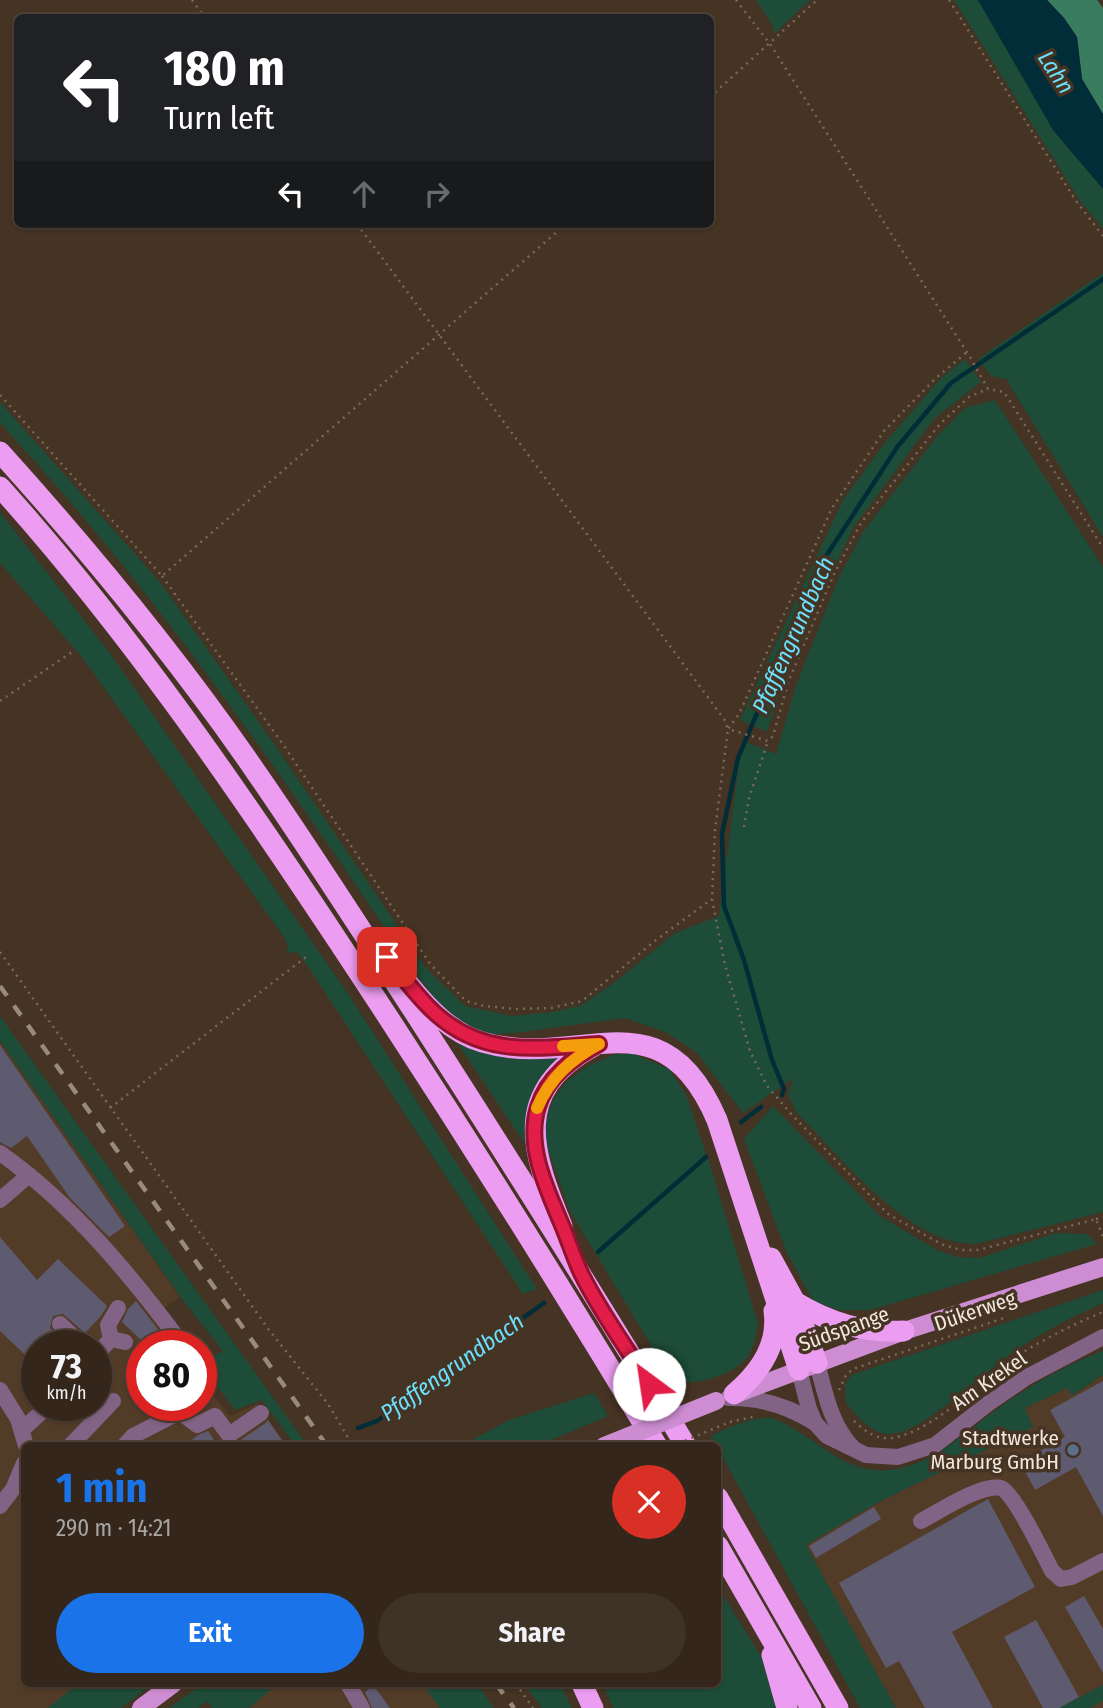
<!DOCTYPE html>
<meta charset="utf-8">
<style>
body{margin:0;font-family:"Fira Sans Condensed",sans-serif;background:#3f3227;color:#f1f3f6;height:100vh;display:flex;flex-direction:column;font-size:26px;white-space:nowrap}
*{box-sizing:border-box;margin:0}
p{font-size:23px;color:#a9a5a2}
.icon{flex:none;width:38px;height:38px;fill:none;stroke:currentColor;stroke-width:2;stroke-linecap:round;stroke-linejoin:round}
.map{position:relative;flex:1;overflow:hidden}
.side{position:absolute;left:21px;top:1442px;width:700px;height:245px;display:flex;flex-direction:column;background:#34261a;border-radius:10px;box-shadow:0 2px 5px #0004,0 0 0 2px #4e4339}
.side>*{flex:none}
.banner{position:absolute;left:14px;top:14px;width:700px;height:214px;border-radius:10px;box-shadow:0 2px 5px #0004,0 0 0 2px #4e4339;background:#202124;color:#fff;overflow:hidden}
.speed{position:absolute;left:21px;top:1330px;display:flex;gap:14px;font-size:35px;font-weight:700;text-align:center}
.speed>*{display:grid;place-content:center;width:91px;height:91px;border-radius:50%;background:#34261a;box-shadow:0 2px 5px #0004,0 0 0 2px #4e4339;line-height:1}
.speed small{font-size:18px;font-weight:400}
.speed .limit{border:10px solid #d22;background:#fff;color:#111}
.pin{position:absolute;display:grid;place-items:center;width:60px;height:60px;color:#fff;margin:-30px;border-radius:14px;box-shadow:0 4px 10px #0006}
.me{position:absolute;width:77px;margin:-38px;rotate:329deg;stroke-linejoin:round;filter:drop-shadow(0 0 5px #0008)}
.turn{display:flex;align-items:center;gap:24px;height:147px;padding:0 35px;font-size:32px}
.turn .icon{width:91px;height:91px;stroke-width:2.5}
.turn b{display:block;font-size:49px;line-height:60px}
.lanes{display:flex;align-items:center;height:66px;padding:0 35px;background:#0003;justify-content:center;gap:35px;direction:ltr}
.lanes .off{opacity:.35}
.round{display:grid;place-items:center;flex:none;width:74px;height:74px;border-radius:37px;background:#3f3227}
.overview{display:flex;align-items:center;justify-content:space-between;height:119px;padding:0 35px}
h1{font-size:42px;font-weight:700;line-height:52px;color:#1a73e8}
.cta{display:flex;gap:14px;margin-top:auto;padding:14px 35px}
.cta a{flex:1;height:80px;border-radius:42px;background:#1a73e8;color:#fff;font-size:28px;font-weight:700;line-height:80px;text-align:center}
.cta a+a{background:#3f3227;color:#f1f3f6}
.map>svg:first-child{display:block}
.built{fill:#533c27;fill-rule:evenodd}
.green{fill:#1d4c38}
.forest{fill:#397c5f}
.water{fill:#002d37}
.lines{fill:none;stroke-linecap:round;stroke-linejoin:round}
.stream{stroke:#002d37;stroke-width:4.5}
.building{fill:#5e5a70}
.path{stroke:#79695b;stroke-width:2.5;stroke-dasharray:2 5;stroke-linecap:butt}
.minor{stroke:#836385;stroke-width:16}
.major{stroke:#ce8dd2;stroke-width:18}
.highway{stroke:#ec9df1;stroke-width:21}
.rail{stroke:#988a7d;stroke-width:4.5;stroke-dasharray:12 12;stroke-linecap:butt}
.path-bridge{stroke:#79695b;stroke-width:2.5;stroke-dasharray:2 5;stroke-linecap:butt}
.major-bridge{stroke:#ce8dd2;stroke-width:18}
.route-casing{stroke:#92132f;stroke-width:18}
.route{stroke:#e11d48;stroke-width:12}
.slow{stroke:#f59e0b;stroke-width:12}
.service-dot{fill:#5c6f8a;stroke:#453323;stroke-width:2.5}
.labels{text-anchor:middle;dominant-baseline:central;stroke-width:7;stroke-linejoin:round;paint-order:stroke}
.street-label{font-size:21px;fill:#f2e7dd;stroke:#453323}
.poi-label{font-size:21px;fill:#f2e7dd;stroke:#453323;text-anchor:end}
.water-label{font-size:23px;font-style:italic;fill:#6be0fd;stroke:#453323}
</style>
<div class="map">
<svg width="1103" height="1708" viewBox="0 0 1103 1708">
<rect width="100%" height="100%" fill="#453323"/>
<g class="built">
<path d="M0,1041l180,256 -27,18 23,31h-34v59h59v-26l29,37 27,-12 29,41 -262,1v238h54l-30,24h-48zM37,1346h59v59h-59z"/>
<path d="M1103,1375v333h-207l-91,-163 70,-41 158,-77 -8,-19 42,-20 6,7z"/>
<path d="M277,1684h145l18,24h-191z"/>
</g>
<g class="green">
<path d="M756,0h54l-36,34 -1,-8z"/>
<path d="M954,0h24l75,130 50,59v39l-23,-27z"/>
<path d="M1103,273v264l-97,-158 -15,-3 -13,-17z"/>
<path d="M965,359l16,23 -47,37 -81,109 -69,151 -17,53 -27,-12 103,-220 44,-60 54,-62z"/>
<path d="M995,400l108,167v645l-127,32c-68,1 -134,-86 -179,-131l-9,-18 5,-16 -50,34 -47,-61 -29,-19 -42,-15 -110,15 -26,1 -26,-9 -28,-26 -21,-28c-129,-191 -256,-378 -414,-548v-21l160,180 117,166 149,220 39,38 47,10 40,-4 28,-6 35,-24 60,-49 44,-17 23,-176 34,14 20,-69 43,-108 24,-45 76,-98 26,-26z"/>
<path d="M0,512l112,144 237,339 188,294 -14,5 -216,-329 -10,-13 -11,1 2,-7 -4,-9 -203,-281 -81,-93z"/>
<path d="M0,1016l307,429h-12l-33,-45 -27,10 -34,-46 22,-13 -41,-52 -182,-258z"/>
<path d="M456,1041l42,15 76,-7 -21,25 -22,79z"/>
<path d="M616,1054h18l35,15 17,26 27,79 45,150c-2,12 -5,27 -13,36 -13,14 -43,24 -61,22 -6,-1 -10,-4 -15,-7l-99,-164 -23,-64 -3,-22 9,-25 14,-19 21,-15z"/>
<path d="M773,1106l107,110 57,34 21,7 21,1 77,-25 31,1 10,10 -227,66h-32l-25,-9 -27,-50 -42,-112z"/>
<path d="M1103,1290v13c-31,14 -62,30 -90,49 -29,20 -93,84 -125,82 -18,-1 -31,-18 -42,-31l-1,-18 6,-10z"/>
<path d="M1103,1351v24l-31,20 -5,-7 -42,20 8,19 -158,77 -69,41 90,163h-36l-149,-272c15,-8 43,-20 60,-18 6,1 14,6 20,9 34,19 60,50 105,42 40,-7 69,-37 100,-59 33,-24 69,-45 107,-59z"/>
<path d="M594,1393l14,23 -69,29h-76l46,-25z"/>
<path d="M718,1587l50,81 10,40h-165l-10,-24h115z"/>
<path d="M78,1684h75l-32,24h-73z"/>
<path d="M203,1684h74l-28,24h-36l-6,-7 -9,7h-29z"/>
<path d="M422,1684h55l17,24h-54z"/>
<path d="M524,1684h36l12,24h-30z"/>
<path d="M1103,1685v16l-13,7h-31z"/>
</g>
<path class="forest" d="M1047,0h50l6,8v106l-21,-35 -5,-42 -13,-19z"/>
<path class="water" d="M978,0h69l17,18 13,19 5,42 21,35v75l-50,-59z"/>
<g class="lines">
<g class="stream">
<path d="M782,1095l2,-6 -12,-29 -28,-100 -20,-54 -2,-72 16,-76 81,-191 79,-121 53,-63 152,-104"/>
<path d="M741,1122l20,-15"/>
<path d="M598,1252l108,-95"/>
<path d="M358,1428l19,-7 167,-118"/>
</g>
</g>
<g class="building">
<path d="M0,1045l125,181 -16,11 -39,-39 -43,-62 -16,12 -11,-6z"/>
<path d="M0,1237l37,43 21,-21 49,47 -6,10 -16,17 -22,-19 -10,2 -3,12 18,18h-31v20l-37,-35z"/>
<path d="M136,1301l28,36 -9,9h-8l-25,-24 6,-13z"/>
<path d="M1103,1381v135l-27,-49 -41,23 -15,-28 45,-25 -15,-27z"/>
<path d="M268,1420l18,26h-54l35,-24z"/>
<path d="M208,1431l10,15h-34l14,-11z"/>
<path d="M988,1499l47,88 -83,45 41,76h-68l-26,-47 -13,7 -47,-85z"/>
<path d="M874,1507l7,12 -65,39 -7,-12z"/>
<path d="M1084,1596l19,33v44l-38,-66z"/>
<path d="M1036,1620l43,77 -20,11h-16l-39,-71z"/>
<path d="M374,1686l16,22h-18l-7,-16z"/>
</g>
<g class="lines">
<g class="path">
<path d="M192,0l13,18"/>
<path d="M736,0l34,44 200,313 18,32 16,3 99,156"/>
<path d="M949,0l127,201 27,35"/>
<path d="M710,97l107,-97"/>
<path d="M357,224l367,495 4,10 -13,101 -3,69 13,66 25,86 17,35 25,29 96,99 53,30 20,6h17l118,-31 7,18"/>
<path d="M966,353l-30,25 -52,53 -52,77 -93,206 -11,15 40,12 5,-5 16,-56 45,-106 27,-51 79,-99 29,-27 19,-8"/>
<path d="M0,395l162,181 404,-352"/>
<path d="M162,576l120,167 149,222 35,36 18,5 31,3 36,-1 31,-7 74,-61 56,-41"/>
<path d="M0,701l72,-49"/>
<path d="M744,827l5,-29 19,-57"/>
<path d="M0,952l269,378 59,74 25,42"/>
<path d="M110,1108l196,-151"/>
<path d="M1096,1219l7,-2"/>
<path d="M839,1390l7,-15 7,-6 154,-52"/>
<path d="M854,1421c11,10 22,19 38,17 43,-7 88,-58 125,-82 27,-17 57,-32 86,-44"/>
<path d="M730,1422l27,-6"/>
<path d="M516,1684l17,24"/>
<path d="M188,1688l7,-4"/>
</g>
<g class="minor">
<path d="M0,1153c72,51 130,121 182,191"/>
<path d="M0,1200l29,-25"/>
<path d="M60,1324l23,22"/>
<path d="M111,1339l-3,-14 10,-17"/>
<path d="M96,1355l15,-16 14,3"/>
<path d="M817,1363c8,30 14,62 36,85"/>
<path d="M799,1370l10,39 6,14 12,13 39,19 32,2 37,-12 54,-42 38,-26 76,-40"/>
<path d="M0,1390l18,29 8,27"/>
<path d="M728,1398c33,-1 60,8 87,25"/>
<path d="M22,1430l27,-25"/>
<path d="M70,1446l43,-45"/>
<path d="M124,1446l9,-10 47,-24 17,13 18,-9 14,19 32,-22"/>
<path d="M0,1506l13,-17 11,-26"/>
<path d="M921,1521c17,-9 61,-38 80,-33 12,3 44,69 51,83l9,8 11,-2 31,-16"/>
<path d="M348,1684l14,24"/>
</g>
<g class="major">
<path d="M736,1394l168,-63 199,-64"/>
<path d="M141,1708l32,-24"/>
</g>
<g class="highway">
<path d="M0,452c92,102 180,209 258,323 54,78 105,158 157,238 92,143 183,287 271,433"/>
<path d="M0,487c126,140 234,297 338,454 110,166 216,334 319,505"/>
<path d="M408,983c19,24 43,50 74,59 98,29 179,-53 235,78l82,250"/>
<path d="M562,1226c-29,-72 -53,-134 32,-180"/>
<path d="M771,1258l24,44 22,61"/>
<path d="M795,1302c35,21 68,31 109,29"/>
<path d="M734,1394c25,-21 45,-49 40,-83"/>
<path d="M718,1498l120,210"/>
<path d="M718,1546l93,162"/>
<path d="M772,1655l15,53"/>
<path d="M582,1684l11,24"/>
</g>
<g class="rail">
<path d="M0,986l327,460"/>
<path d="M496,1684l18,24"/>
</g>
<path class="path-bridge" d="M672,1446l58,-24"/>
<path class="major-bridge" d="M604,1446l112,-45"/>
</g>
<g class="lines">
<defs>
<path id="route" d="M387,957c15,19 30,40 49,57 49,44 102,34 163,30 -26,14 -52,33 -61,63 -13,41 11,86 26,123 6,15 11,31 18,45 19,38 45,73 67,109"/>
</defs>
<use href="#route" class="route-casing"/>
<use href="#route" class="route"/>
<path class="slow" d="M537,1108c13,-30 34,-49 62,-64l-36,2"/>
</g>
<circle class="service-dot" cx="1073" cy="1450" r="7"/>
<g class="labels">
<g class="street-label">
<text transform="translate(975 1311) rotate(-19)">Dükerweg</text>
<text transform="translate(844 1329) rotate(-20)">Südspange</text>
<text transform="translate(989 1381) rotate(-35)">Am Krekel</text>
</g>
<g class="poi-label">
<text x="1059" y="1438">Stadtwerke<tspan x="1059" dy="24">Marburg GmbH</tspan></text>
</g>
<g class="water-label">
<text transform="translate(1056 72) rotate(57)">Lahn</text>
<text transform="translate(793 635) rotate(-66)">Pfaffengrundbach</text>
<text transform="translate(452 1367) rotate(-35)">Pfaffengrundbach</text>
</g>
</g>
</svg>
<div class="speed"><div>73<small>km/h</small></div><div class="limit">80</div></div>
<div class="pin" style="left:387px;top:957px;background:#d93025"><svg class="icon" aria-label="arrive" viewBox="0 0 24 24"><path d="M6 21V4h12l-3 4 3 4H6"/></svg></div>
<svg class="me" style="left:649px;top:1384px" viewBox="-20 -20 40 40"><circle r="19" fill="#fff"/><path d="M0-13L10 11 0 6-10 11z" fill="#e11d48"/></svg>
<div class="banner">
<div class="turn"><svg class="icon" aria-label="left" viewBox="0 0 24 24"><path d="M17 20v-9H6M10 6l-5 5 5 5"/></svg><div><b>180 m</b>Turn left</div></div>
<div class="lanes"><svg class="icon" aria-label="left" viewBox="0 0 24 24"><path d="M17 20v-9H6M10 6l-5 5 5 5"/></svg><svg class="icon off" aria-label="ahead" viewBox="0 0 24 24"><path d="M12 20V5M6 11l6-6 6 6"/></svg><svg class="icon off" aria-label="right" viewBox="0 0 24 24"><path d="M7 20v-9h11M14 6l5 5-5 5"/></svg></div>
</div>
<section class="side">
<div class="overview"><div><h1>1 min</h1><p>290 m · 14:21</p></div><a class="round" style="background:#d93025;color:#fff"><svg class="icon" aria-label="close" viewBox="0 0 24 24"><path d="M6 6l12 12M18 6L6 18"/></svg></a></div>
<div class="cta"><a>Exit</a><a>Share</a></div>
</section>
</div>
